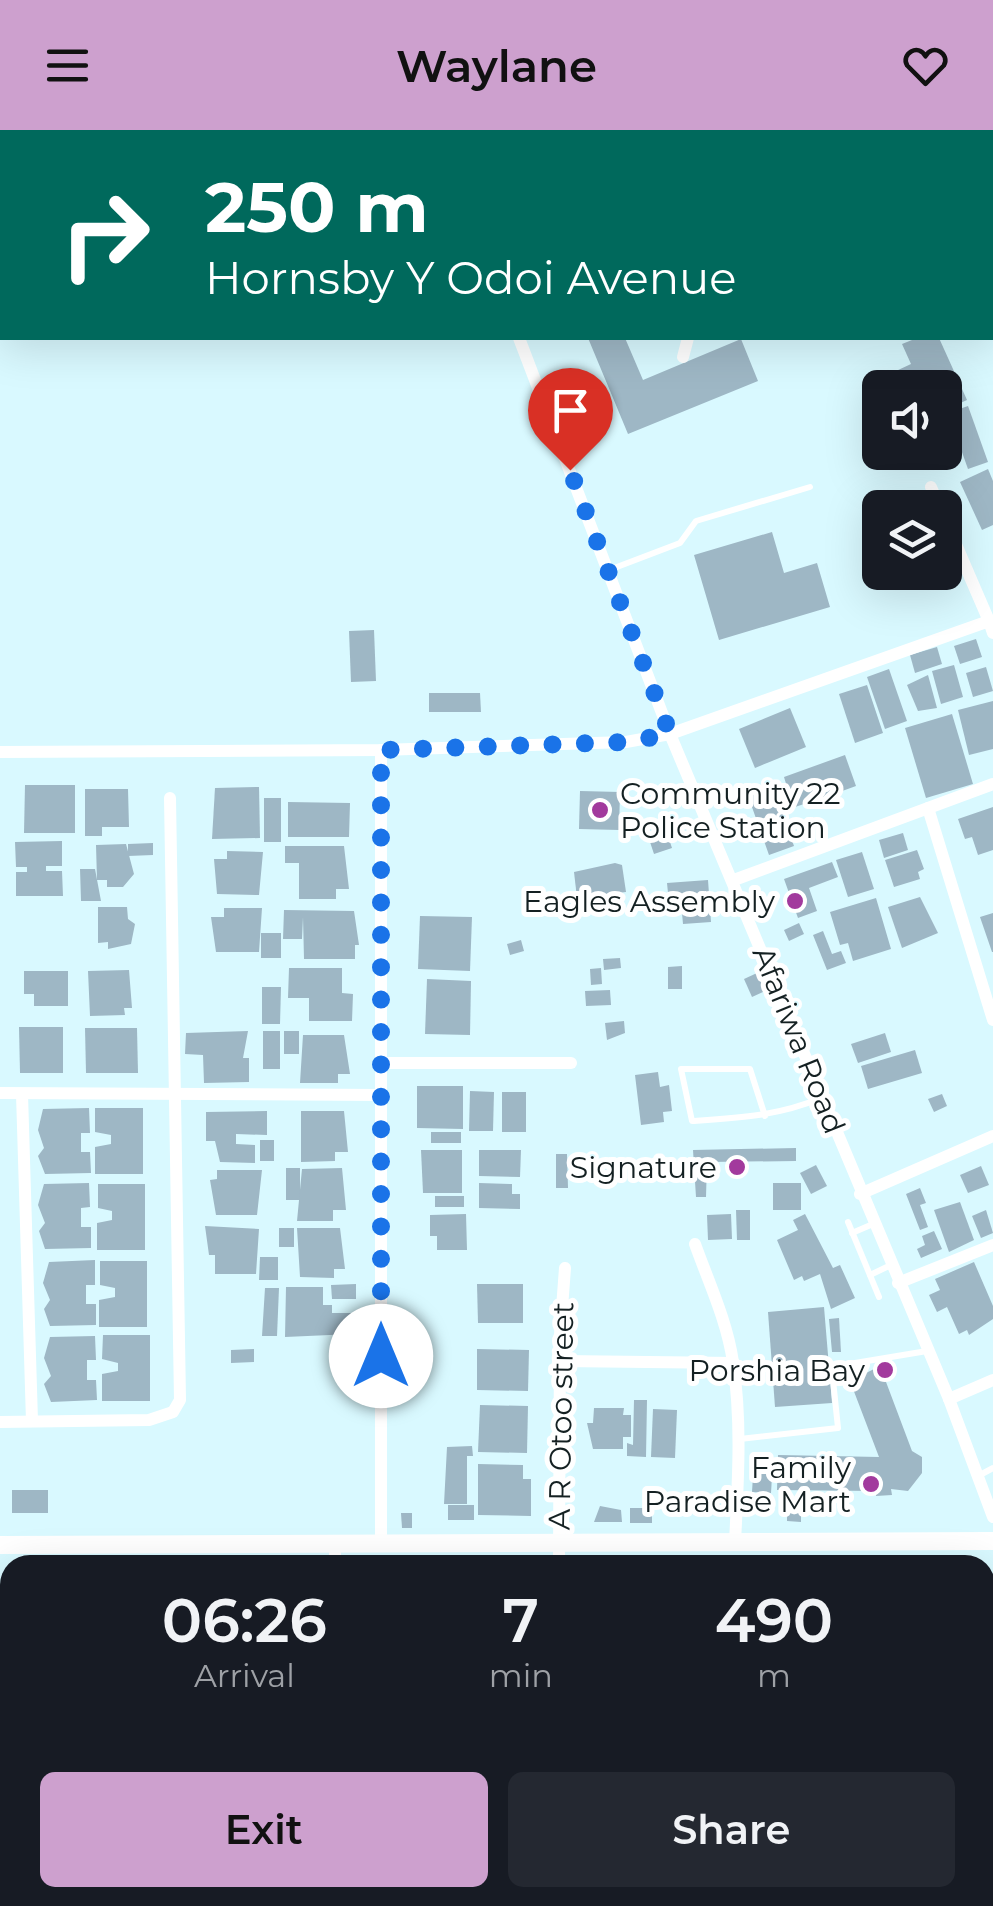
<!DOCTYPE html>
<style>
body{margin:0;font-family:Montserrat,sans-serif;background:#242831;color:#f1f3f6;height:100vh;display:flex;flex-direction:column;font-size:38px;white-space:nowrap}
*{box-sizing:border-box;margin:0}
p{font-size:32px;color:#9ea1a6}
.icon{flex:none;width:55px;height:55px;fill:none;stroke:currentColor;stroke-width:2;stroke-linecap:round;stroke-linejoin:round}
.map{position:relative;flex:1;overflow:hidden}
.panel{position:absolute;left:0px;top:1425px;width:995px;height:352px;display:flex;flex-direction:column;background:#171b24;border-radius:30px 30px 0 0;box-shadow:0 10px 40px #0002}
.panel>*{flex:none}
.guide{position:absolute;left:0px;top:0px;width:995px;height:210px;box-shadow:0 10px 40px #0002;background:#00695c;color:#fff;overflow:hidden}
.buttons{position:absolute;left:862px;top:240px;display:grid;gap:20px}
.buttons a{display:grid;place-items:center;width:100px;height:100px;border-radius:15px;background:#171b24;box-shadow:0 10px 40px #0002;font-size:50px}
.pin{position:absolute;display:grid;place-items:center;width:85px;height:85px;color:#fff;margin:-102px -42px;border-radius:50% 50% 50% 0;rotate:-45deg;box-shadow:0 0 10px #0007}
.pin .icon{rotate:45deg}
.me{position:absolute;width:110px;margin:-55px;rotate:0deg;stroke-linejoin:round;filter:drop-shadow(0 0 8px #0008)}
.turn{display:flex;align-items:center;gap:35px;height:210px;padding:0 40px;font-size:45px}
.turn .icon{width:130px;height:130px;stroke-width:2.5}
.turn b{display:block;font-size:70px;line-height:85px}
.eta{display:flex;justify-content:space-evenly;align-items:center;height:170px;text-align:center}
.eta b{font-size:60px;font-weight:600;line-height:70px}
.action{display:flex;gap:20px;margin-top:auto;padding:20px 40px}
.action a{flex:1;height:115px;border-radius:15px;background:#cda0ce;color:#111;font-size:40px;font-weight:600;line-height:115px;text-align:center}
.action a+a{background:#242831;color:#f1f3f6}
header{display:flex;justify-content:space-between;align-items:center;height:130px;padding:0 40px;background:#cda0ce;color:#111;font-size:45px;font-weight:600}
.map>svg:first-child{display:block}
.building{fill:#9eb7c5}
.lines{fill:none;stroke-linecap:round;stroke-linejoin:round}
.lane{stroke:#fff;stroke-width:6}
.street{stroke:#fff;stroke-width:12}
.secondary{stroke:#fff;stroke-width:18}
.route{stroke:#1a73e8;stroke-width:18;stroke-dasharray:0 32.4}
.poi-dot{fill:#a23a9d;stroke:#fff;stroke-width:4}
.labels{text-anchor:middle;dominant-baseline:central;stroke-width:10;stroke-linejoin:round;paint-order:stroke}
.poi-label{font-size:30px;fill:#142022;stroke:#fff;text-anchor:end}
.street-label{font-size:30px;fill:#142022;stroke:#fff}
</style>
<header><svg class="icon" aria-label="menu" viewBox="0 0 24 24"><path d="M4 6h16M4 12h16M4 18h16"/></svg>Waylane<svg class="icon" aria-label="heart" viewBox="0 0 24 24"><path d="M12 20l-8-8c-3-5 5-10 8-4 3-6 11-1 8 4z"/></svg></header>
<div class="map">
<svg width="993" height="1776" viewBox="0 0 993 1776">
<rect width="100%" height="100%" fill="#d9f9ff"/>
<g class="building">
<path d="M588,208h37l18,42 98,-41 17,42 -130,53z"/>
<path d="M917,208h22l28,62 -22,10v-22h-42l-7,-17 15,-7 -9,-20z"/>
<path d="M968,276l20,56 -20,7 -20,-56z"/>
<path d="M988,339l5,12v44l-11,5 -22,-48z"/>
<path d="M772,402l12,41 33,-10 13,44 -111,33 -25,-85z"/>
<path d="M374,500l2,51 -25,1 -2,-51z"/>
<path d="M976,509l6,18 -22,7 -6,-18z"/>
<path d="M937,517l5,17 -27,9 -5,-18z"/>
<path d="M954,535l9,32 -22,7 -9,-33z"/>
<path d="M986,537l7,24 -20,6 -7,-24z"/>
<path d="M889,539l18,52 -22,8 -18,-52z"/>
<path d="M928,545l9,33 -19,3 -11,-26z"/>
<path d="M867,555l16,48 -28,10 -16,-49z"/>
<path d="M429,563h51l1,19h-52z"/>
<path d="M993,571v48l-24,6 -11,-45z"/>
<path d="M790,578l16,39 -51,21 -16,-39z"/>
<path d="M952,584l21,70 -47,14 -21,-70z"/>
<path d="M845,625l11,31 -22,8 2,7 -17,6 -3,-7 -21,7 -3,-8 -13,4 15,43 -25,9 -22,-62 25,-9 3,7 12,-4 -3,-10z"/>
<path d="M25,655h50v48h-51z"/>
<path d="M259,657l1,51 -48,1 3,-51z"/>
<path d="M85,659h43l1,38h-27v9h-17z"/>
<path d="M580,661l40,1 -1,38 -40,-1z"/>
<rect x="264" y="668" width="17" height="44"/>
<path d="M288,672l62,1 -1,34h-61z"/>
<path d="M993,677v43l-15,5 -6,-18 -7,2 -7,-20z"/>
<path d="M903,703l5,17 -24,8 -5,-18z"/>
<path d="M668,706l4,12 -18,6 -4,-12z"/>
<path d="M62,711v25h-16v5h16l1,25h-47v-24h11v-5h-11l-1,-25z"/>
<path d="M153,713v12l-25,1v-12z"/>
<path d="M126,714l8,30 -11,13h-16v-7h-10l-1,-35z"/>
<path d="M285,716h59l5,43h-13v10h-37v-36h-14z"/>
<path d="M917,720l7,19 -6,3 2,7 -26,8 -9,-27z"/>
<path d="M227,721l36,1 -4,43 -42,-1 -3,-35h13z"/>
<path d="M862,722l12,37 -26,8 -12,-37z"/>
<path d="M832,732l6,15 -29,11 8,23 -19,7 -14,-39z"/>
<path d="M615,733l7,2 4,27 -49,6 -3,-26z"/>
<path d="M80,739h15l6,32h-20z"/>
<path d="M708,750l3,42 -28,2 -2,-22 -12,1 -2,-20z"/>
<path d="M920,767l18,36 -36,15 -14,-41z"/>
<path d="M876,768l15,51 -38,12 -5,-18 -8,2 -10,-33z"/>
<path d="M98,777h29l1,12 7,5 -4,20 -23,5v-7l-10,1z"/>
<path d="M224,778h38l-3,44h-43l-5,-35h13z"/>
<path d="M284,780l70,1 5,34h-4v14h-51l-1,-42 -1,22h-19z"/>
<path d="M993,783v39h-1l-12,-35z"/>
<path d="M420,786l52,1 -2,54 -52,-2z"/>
<path d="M799,793l5,11 -15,7 -5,-11z"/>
<path d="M823,801l9,23 9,-3 5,12 -19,7 -14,-35z"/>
<rect x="261" y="803" width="20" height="25"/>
<path d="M521,810l3,11 -14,4 -3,-11z"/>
<path d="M620,828l1,10 -17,2 -1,-11z"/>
<path d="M682,836v23h-14v-22z"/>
<path d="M289,838h53v25l11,1 -1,27h-43v-23h-21z"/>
<path d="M601,838l1,16 -11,1 -1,-16z"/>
<path d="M129,840l3,38h-8l1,7 -35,1 -2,-45z"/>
<path d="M24,841h44v35h-34v-12h-10z"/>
<path d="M757,843l8,18 -13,6 -8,-18z"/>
<path d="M427,849l44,2 -1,54 -45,-1z"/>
<path d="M262,857h19l-1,37h-18z"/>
<path d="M610,860l1,15 -25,1 -1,-15z"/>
<path d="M624,891l1,12 -18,7 -2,-17z"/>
<path d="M19,897h44v46h-43z"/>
<path d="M85,898h52l1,45h-52z"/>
<path d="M248,901l-5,27h6v24l-45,1 -1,-28 -18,-1 1,-21z"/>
<rect x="263" y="901" width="17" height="38"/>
<rect x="284" y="901" width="15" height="23"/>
<path d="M885,903l6,19 -33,11 -7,-19z"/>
<path d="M303,905h41l6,39h-12v9h-38z"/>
<path d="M915,920l7,23 -54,16 -7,-23z"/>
<path d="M658,942l2,15 9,-2 3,26 -9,1 1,10 -23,3 -6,-50z"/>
<path d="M417,956h46v43l-46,-1z"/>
<path d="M470,961l24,1 -1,39h-24z"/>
<rect x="502" y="962" width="24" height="40"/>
<path d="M942,964l5,12 -13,6 -6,-13z"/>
<path d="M89,978l1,25h-9v19h9l1,21 -46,1 -7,-18 6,-8 -6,-18 5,-21z"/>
<path d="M95,978h48v66h-48v-27l16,-3v-9l-16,-3z"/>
<path d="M267,981v24l-31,-1v10l19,1v18l-35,-1 -5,-21h-9v-29z"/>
<path d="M301,981h43l4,41h-13v9l-34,1z"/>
<rect x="431" y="1002" width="30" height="11"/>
<rect x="260" y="1010" width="14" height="21"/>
<path d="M796,1018v13l-89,1 -1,35h-10l-3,-47z"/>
<path d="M421,1020h41v43h-39z"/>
<path d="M479,1020h42l-1,27 -41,-1z"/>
<path d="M556,1024h11l1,34h-12z"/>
<path d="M816,1035l11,21 -16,8 -11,-21z"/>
<path d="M981,1036l8,19 -21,8 -8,-18z"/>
<rect x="286" y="1038" width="14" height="32"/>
<path d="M342,1038l4,42h-13v11h-36l5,-52z"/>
<path d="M217,1040h45l-5,45h-41l-6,-35 7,-1z"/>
<path d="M89,1053l1,24 -9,1v19h10v21l-46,1 -6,-18 6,-8 -7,-18 6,-21z"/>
<path d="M479,1053l33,1v10h8v15l-41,-1z"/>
<rect x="773" y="1053" width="28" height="27"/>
<path d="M98,1054h47v66h-48v-27l15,-3v-9l-14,-3z"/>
<path d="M920,1058l6,15 -6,2 8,22 -8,3 -14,-36z"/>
<rect x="435" y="1066" width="29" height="11"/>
<path d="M960,1072l14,38 -25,12 -15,-42z"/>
<path d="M736,1080h14v30h-13z"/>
<path d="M986,1080l7,23 -12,5 -9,-22z"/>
<path d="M466,1084l1,36h-30v-14h-7v-21z"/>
<path d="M731,1084l1,25 -24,1 -1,-25z"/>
<path d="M805,1084l28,54 7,-3 15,33 -24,11 -11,-35 -16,7 -2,-5 -8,4 -17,-40 21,-10 -5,-10z"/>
<path d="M205,1096l54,3 -3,45h-41v-19h-6z"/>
<rect x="279" y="1098" width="15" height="19"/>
<path d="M297,1098h43l5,41h-11v9l-34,-1z"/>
<path d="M934,1101l8,18 -21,9 -4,-9 8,-4 -3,-9z"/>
<path d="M260,1127h18v23h-19z"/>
<path d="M95,1130v25h-9v19h10v21l-46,1 -6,-17 6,-9 -7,-17 6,-21z"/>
<path d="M100,1131h47v66h-48v-27l16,-3v-9l-15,-3z"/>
<path d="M974,1132l19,44v13l-24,16 -2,-5 -8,4 -12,-27 -10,5 -8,-17 11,-5 -5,-11z"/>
<path d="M356,1154v15h-24l-1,-14z"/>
<path d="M477,1154h46v39h-45z"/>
<path d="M286,1157h37v18h9v8h20v21l-67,3z"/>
<path d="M265,1158h14l-2,48h-15z"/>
<path d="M824,1177l8,96 -57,4 -7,-95z"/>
<path d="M839,1188l2,34h-9l-3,-33z"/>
<path d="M103,1205h47v66h-48v-27l16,-3v-8l-16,-4z"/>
<path d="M95,1206l1,24h-9v20h9l1,20 -46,2 -7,-18 7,-8 -7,-18 6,-21z"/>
<path d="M254,1219v13l-23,1v-13z"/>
<path d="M477,1219l52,1 -1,41 -51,-1z"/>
<path d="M880,1236l32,85 10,6v16l-14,18 -17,-2 1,6 -16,1v-5l-99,-1 1,-35 101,2 -29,-76z"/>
<path d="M634,1270h13l-1,57 -19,-1v-13l6,2z"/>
<path d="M480,1275l48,1 -1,47 -49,-1z"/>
<path d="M594,1278h30l-1,7h8v22h-8v12h-30l-6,-26h6z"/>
<path d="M653,1279l24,1 -2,48 -24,-1z"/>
<path d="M472,1316l1,10h-6v48h-23l3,-57z"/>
<path d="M754,1328l19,1 -2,34 -19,-1z"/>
<path d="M478,1334l45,1v14h8v37l-53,-1z"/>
<rect x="12" y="1360" width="36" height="23"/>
<path d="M787,1370h14v22l-14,-1z"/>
<rect x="448" y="1375" width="26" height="15"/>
<path d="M600,1376l21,4 1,12h-28z"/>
<rect x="630" y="1378" width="22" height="15"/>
<path d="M401,1383h11v15h-10z"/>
<path d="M0,1458h10v68h-8l-2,-10z"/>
<path d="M985,1523h5l1,19 -4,20z"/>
<rect x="0" y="1587" width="6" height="62"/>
<path d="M825,1768h43l4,8h-65z"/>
</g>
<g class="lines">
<g class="lane">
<path d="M609,440l71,-27 16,-22 114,-34"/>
<path d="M765,986l-15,-47h-69l11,52c46,-3 86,-5 129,-23"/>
<path d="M848,1092l31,75"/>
<path d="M852,1103l21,-9"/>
<path d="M870,1145l21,-10"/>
<path d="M740,1309l98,-11 -5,-48 4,-14 90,-15"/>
<path d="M980,1345l13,-7"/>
</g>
<g class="street">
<path d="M453,0l1,2"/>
<path d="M637,2l6,-2"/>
<path d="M519,208l151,396 279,665 44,118"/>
<path d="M683,227l5,-19"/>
<path d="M931,357l9,21"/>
<path d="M945,389l44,102"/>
<path d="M381,620v793"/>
<path d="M0,622l381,-2 245,-8 44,-8 319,-113 4,12"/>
<path d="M928,678l65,212"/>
<path d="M734,750l259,-96"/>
<path d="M381,933h190"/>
<path d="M0,963l381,2"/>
<path d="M22,964l10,327"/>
<path d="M860,1064l133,-58"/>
<path d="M695,1114c14,39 32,77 38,118 9,60 5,120 2,180"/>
<path d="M898,1153l95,-38"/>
<path d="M561,1231l173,2"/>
<path d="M949,1269l44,-19"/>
<path d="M0,1292l149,-2 24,-8 7,-12 -10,-602"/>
<path d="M335,1435v-22"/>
<path d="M559,1435l1,-230 5,-67"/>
<path d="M0,1554h10"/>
<path d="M985,1737l8,-5"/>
<path d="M905,1768l4,8"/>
<path d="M0,1774l264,2"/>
<path d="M334,1776v-8"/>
<path d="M553,1776v-8"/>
<path d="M720,1776l1,-8"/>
<path d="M918,1776l14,-8"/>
</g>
<path class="secondary" d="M0,1415l993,-4"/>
</g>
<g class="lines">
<path class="route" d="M381,1226v-606l245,-8 44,-8 -100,-264"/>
</g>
<g class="poi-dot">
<circle cx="600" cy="680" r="10"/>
<circle cx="795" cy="771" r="10"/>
<circle cx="737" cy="1037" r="10"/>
<circle cx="885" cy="1240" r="10"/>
<circle cx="871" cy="1354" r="10"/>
</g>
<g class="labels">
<g class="poi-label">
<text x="620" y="663" text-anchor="start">Community 22<tspan x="620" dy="34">Police Station</tspan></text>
<text x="775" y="771">Eagles Assembly</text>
<text x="717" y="1037">Signature</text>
<text x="865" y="1240">Porshia Bay</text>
<text x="851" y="1337">Family<tspan x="851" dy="34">Paradise Mart</tspan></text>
</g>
<g class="street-label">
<text transform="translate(799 910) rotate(68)">Afariwa Road</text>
<text transform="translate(561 1286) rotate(-89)">A R Otoo street</text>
</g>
</g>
</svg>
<div class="buttons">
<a><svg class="icon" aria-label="sound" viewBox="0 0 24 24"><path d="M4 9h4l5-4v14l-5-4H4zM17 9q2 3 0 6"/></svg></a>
<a><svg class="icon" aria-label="layers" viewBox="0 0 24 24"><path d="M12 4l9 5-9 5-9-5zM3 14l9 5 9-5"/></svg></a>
</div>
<div class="pin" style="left:570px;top:340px;background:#d93025"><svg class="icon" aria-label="arrive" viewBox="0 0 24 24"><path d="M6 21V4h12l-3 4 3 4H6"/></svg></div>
<svg class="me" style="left:381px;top:1226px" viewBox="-20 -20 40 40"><circle r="19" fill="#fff"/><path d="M0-13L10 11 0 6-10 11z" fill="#1a73e8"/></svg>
<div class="guide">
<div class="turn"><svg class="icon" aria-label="right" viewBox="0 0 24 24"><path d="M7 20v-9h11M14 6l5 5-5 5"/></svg><div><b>250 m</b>Hornsby Y Odoi Avenue</div></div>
</div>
<section class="panel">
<div class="eta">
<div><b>06:26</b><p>Arrival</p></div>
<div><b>7</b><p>min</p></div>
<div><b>490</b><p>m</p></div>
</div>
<div class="action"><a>Exit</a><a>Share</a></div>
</section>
</div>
